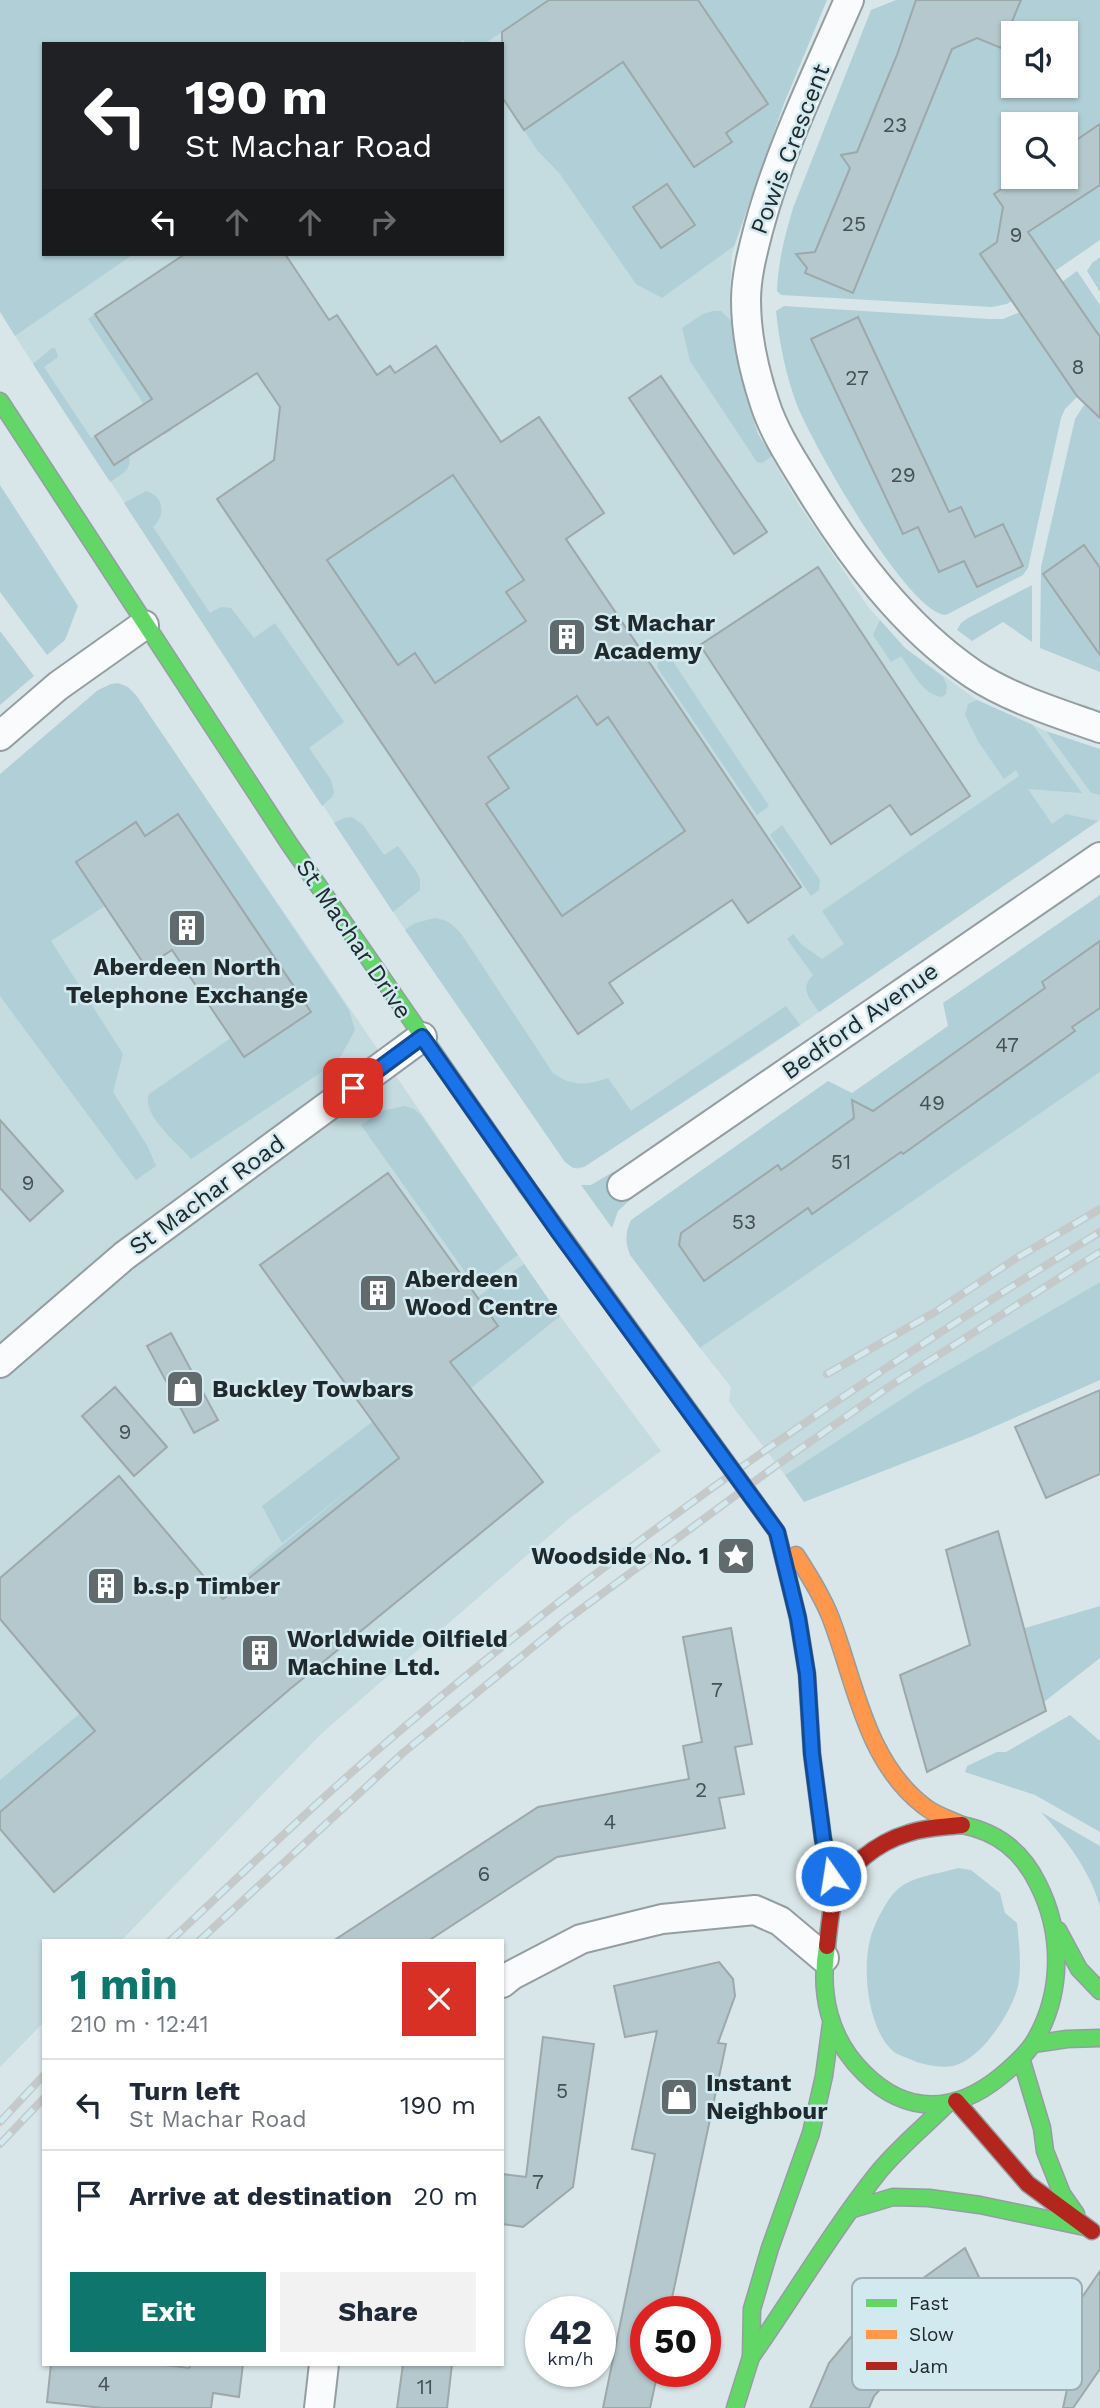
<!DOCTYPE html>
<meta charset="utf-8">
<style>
body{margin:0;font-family:"Work Sans",sans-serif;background:#f2f2f3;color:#1f2937;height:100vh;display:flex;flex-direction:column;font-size:26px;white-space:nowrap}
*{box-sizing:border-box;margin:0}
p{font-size:23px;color:#747a83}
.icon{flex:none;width:38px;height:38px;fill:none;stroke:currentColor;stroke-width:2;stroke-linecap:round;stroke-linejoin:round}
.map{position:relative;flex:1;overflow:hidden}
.sheet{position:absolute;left:42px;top:1939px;width:462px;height:427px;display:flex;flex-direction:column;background:#fff;border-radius:0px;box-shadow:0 2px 5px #0004}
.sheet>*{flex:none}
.guide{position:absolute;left:42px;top:42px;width:462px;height:214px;border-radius:0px;box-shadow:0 2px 5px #0004;background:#202124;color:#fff;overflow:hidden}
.controls{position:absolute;left:1001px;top:21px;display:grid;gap:14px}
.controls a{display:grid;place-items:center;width:77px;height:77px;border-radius:0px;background:#fff;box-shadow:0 2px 5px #0004;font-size:35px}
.speed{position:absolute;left:525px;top:2296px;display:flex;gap:14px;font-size:35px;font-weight:700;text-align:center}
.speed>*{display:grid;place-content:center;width:91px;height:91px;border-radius:50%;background:#fff;box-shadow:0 2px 5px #0004;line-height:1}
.speed small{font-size:18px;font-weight:400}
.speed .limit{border:10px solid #d22;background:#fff;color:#111}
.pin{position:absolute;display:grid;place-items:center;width:60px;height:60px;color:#fff;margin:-30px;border-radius:14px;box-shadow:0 4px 10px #0006}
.me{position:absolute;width:77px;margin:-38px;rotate:347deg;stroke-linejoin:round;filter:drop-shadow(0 0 5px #0008)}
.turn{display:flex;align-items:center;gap:24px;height:147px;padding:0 28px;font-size:32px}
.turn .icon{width:91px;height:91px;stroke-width:2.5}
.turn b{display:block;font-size:49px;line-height:60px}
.lanes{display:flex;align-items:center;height:66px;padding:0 28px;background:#0003;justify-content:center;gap:35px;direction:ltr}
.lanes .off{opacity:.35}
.round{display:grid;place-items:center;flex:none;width:74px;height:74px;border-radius:0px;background:#f2f2f3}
.head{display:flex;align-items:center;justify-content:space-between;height:119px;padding:0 28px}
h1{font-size:42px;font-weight:700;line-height:52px;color:#0f766e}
.cta{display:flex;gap:14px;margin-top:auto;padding:14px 28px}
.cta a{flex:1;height:80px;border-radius:0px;background:#0f766e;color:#fff;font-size:28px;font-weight:700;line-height:80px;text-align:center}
.cta a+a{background:#f2f2f3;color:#1f2937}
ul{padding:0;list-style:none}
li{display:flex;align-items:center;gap:21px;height:91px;padding:0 28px;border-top:2px solid #e0e1e3}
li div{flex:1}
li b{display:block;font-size:26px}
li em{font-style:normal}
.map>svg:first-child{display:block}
.built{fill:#c4dbe0}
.green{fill:#b1cfd7;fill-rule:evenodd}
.building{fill:#b4c8cd;stroke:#9ea8aa;stroke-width:2;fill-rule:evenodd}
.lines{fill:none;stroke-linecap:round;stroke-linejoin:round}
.street-casing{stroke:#949ea1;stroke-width:32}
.fast-casing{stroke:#949ea1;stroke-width:19}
.slow-casing{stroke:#949ea1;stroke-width:19}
.jam-casing{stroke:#949ea1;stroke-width:19}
.street{stroke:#f9fbfc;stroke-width:28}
.fast{stroke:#63d668;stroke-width:16}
.slow{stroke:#ff974d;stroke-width:16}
.jam{stroke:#b3261e;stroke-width:16}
.rail-casing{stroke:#c5c9ca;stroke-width:8}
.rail{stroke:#d2e9f0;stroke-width:5;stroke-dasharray:16;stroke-linecap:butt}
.fast-bridge-casing{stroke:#949ea1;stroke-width:19;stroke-linecap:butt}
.fast-bridge{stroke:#63d668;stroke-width:16}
.route-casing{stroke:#114b97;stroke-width:18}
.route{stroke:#1a73e8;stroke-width:12}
.labels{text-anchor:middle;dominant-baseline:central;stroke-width:5;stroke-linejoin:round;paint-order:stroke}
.number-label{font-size:21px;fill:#455154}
.street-label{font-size:24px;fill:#20292b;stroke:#d2e9f0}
.poi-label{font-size:24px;font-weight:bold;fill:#20292b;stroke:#d2e9f0;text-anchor:start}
.key{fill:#d2e9f0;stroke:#9dafb5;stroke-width:2}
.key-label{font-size:19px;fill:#20292b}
</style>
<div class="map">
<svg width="1100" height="2408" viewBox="0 0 1100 2408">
<rect width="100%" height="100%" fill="#d9e6e9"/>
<g class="built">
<path d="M518,0h195l70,106 -51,148 -2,34 2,35 13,70 13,41 40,69 39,58 32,47 36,40 72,52 69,31 45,62 9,2v25l-339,232 -177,115 -6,2 -13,-7 -172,-250 -378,-576 119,-82h368v-210h-45z"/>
<path d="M158,728l402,588 101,135 -91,67 -249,216 -200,207h-77v81l-44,45v-1209z"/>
<path d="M1100,1072v210l-177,103 -138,90 -49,-64 -7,-10 2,-14 -31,-39z"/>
</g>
<g class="green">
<path d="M0,0h549l-65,44h-18l-3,-4 -6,4h-413v210h90l-119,82 -15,-24z"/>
<path d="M698,0h129l-44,106 -49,140 -72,52 -26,-14 -76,-110 -23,-24 -13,-20 99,-67 71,104 38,-25 -6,-9 42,-29zM667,184l28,41 -34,23 -28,-41z"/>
<path d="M896,0h204v240l-93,64 -15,3 -211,-12 -4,-4c1,-29 8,-56 16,-83l78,-198zM1013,33h53v53h-53zM1013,124h53v53h-53z"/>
<path d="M1100,257v35l-13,-21 5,-8z"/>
<path d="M1077,271l23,34v32l-38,-55z"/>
<path d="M784,306l206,13h13l17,-7 58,84 -13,13 -4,9 -33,150 -5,7 -77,40c-39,-2 -134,-172 -149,-210 -11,-29 -18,-63 -21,-94z"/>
<path d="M713,311h8l11,11 13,71 13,41 14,22 -10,7 -5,-1 -67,-101 -8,-33 21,-14z"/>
<path d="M95,314l77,116 -8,5 -76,-116z"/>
<path d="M52,348h3l3,9 -14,10 47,71 4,-2 19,29 15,-10c4,15 -9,20 -19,27l-77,-118z"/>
<path d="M1100,394v278l-60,-24 1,-81 34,-148 9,-14z"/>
<path d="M453,475l71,105 -18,12 20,29 -91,62 -20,-29 -17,11 -71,-105z"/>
<path d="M0,485l78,121 -13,34 -18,15 -47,-63z"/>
<path d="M146,491c18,5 20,24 7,36l57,86 11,-6 10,1 23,30 21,-15 69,99 -35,26 22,32 3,12 -2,5 -10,9 -198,-303z"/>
<path d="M1032,585v57l-29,-20 -31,19 -15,-11 4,-7 7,-5z"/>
<path d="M880,620l25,28 38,29 4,8 -1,9 -4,3c-20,-3 -30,-26 -41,-41l-10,6 -18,-27z"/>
<path d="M0,631l34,45 -34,29z"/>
<path d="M665,657l7,3 97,146 -12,9 -100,-148 1,-5z"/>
<path d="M118,683l10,4 8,8 213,315 6,20 -14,26 -12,11 -138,92c-12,-15 -50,-43 -42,-65l82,-56 13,18 -66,-242 -33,22 -10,-13 -59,39 29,44 -54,35 72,113 -10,38 35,55 8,19 -20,14 -136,-184v-222l98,-84 13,-6z"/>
<path d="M577,696l20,29 11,-8 77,114 -123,85 -76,-112 23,-16 -21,-31z"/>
<path d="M977,700l56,25 49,68 -54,-4 24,35 14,-10 32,7 -279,191c-9,-13 -20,-23 -6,-37l-26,-36 6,-5 9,11 20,14 22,-15 -22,-33 197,-135 -3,-6 -12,9 -26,-38 -13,-26 3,-11z"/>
<path d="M1046,731l54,18v46l-9,-2z"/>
<path d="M352,817l11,8 21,30 14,-9 18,25 4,8v11l-27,22 -59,-89 10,-5z"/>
<path d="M782,825l38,55 -1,10 -8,6 -41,-61z"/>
<path d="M1100,895v177l-400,276 -70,-93c-5,-13 -5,-22 1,-35l197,-139 24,12 96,-67 -5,-23z"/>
<path d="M435,918c13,2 19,7 27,17l91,138c18,14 35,12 55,5l23,33 155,-105 14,19 -216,142 -11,1 -8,-6 -160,-232 10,-7z"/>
<path d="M404,1106l10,3 8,7 96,139 -43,31 -114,-161 21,-14z"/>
<path d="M613,1172l18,27 -13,12 -6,17 -31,-43h10z"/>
<path d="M524,1264l36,52 -89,72 6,8 -250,221 -227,195v-32l358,-298 -76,61 -20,-37 236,-180 -20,-29z"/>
<path d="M1100,1282v98l-127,56 -169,66 -19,-27 138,-90z"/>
<path d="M1100,1606v52l-56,44 -19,-74z"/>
<path d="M1070,1715l30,26v91l-65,-37 -70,-23 2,-6 30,-14h9z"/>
<path d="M1041,1812l59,34v60c-11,-37 -33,-65 -59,-94z"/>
<path d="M958,1868l13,2 29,23 5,20 12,10c2,21 5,42 1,63 -6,26 -37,74 -65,80 -13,2 -30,-1 -41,-6 -6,-3 -15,-5 -19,-9 -25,-21 -31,-82 -23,-111 3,-14 17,-42 28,-51 15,-13 41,-15 60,-21z"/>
</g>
<g class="building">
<path d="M549,0h149l70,104 -42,29 6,9 -38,25 -71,-105 -99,68 -22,-33v-65z"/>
<path d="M916,0h105l-20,48 -24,-10 -25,11 -99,244 -48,-20 2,-5 -11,-14 19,-2 35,-84 -9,-13 16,-3 40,-97z"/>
<path d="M1100,124v61l-72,47 72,105v81l-23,-22 -97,-142 17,-12 6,-35 -9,-13 26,-17h46v-30z"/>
<path d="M667,184l28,41 -34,23 -28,-41z"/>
<path d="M185,254h100l44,66 8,-5 40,60 13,-9 5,7 41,-27 65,96 38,-25 65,96 -38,26 235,348 -53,36 -16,-23 -123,83 14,20 -45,31 -361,-535 57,-39 6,-53 -23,-34 -143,92 -19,-29 57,-37 -57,-85zM453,475l71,105 -18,12 20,29 -91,62 -20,-30 -17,12 -71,-105zM577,696l20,29 11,-8 77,114 -123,85 -76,-112 23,-16 -21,-31z"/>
<path d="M858,317l91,195 12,-5 14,30 28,-13 20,42 -46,21 -13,-26 -25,11 -21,-45 -15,7 -92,-195z"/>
<path d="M661,376l106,156 -33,22 -105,-156z"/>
<path d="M1084,545l16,23v87l-57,-81z"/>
<path d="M818,567l152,229 -59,39 -21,-30 -59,39 -131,-199z"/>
<path d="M178,814l133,198 -67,45 -72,-107 -26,17 -70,-105 60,-40 9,14z"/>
<path d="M1100,941v67l-28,19 3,4 -172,123 -2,-2 -89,62 -4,-6 -104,73 -25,-36 2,-12 97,-68 3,5 73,-52 -2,-18 21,11 172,-123 -3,-6z"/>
<path d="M0,1120l63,71 -33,30 -30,-33z"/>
<path d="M388,1173l110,153 -48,36 93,120 -253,207 -236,203 -54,-63v-17l95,-81 -95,-112v-41l119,-102 104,123 176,-141 -139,-193z"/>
<path d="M171,1333l47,87 -24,13 -47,-87z"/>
<path d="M115,1387l52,60 -33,29 -52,-60z"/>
<path d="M1100,1390v84l-54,24 -31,-71z"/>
<path d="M998,1531l48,180 -119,61 -27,-97 70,-30 -24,-95z"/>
<path d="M731,1628l21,116 -17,3 9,47 -25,4 6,30 -168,29 -129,84h-95l205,-134 151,-28 -6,-33 19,-4 -19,-105z"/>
<path d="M719,1962l14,17 2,17 -17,47 8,1 -57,268h-23v59h12l-8,37h-47l52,-254 -23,-5 25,-118 -32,6 -11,-51z"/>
<path d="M543,2037l51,7 -21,143 -50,40 -21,-3v-50l24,3z"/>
<path d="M965,2248l25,52 -84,61 -32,35 -5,12h-59l19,-45 36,-43z"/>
<path d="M1100,2271v98l-27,39h-10l9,-42 -11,-8 13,-20 -13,-10z"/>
<path d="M51,2364h106l32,4 2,-4h52l-4,33 -26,-4 -2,15h-108l-56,-6z"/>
<path d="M403,2364h49l-5,44h-50z"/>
</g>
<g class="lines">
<defs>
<g id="street">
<path d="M849,0c-32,74 -69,149 -90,227 -6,23 -13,49 -13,73 0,34 8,71 19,104 9,28 26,54 42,80 44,72 96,142 166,190 38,25 85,39 127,54"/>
<path d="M0,736l58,-50 86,-61"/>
<path d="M622,1186l478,-329"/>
<path d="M0,1363l124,-107 298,-219"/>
<path d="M502,1983l10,-8 69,-36 81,-20 93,-9 25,11 44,37"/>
<path d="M319,2408l5,-44"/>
</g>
<g id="fast">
<path d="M0,401l288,441 239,345"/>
<path d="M1058,1930l21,39 21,22"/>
<path d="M827,1946c-8,47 2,93 37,127 43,43 92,40 137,3 12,-10 25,-21 33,-34 29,-48 29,-109 4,-158 -16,-33 -40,-52 -76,-59"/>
<path d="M1033,2044l34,-5 33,-1"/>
<path d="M1021,2058l21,70 3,23 17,43 14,20"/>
<path d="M853,2209l40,-12 36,1 51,7 105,22"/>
<path d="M751,2357c43,-61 80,-125 126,-183 20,-25 46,-46 69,-69"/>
<path d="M735,2408l16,-51 1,-48 18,-61 41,-115 13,-57 7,-52"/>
</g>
<g id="slow">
<path d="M527,1187l172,237"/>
<path d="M796,1555c13,20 25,39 34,61 25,64 35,145 94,190 11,9 25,13 38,19"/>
</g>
<g id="jam">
<path d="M777,1532l21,86 9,56 5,80 11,85 13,56"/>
<path d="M827,1946c2,-16 3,-32 7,-48 10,-31 44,-56 75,-65 17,-6 35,-6 53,-8"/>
<path d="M956,2101l72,83 64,47"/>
</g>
</defs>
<use href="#street" class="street-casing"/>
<use href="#fast" class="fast-casing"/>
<use href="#slow" class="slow-casing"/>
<use href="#jam" class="jam-casing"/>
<use href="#street" class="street"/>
<use href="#fast" class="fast"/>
<use href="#slow" class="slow"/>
<use href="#jam" class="jam"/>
<defs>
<g id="rail">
<path d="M827,1374l108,-62 80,-53 85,-50"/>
<path d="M170,1941c68,-63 134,-128 204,-188 225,-194 472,-366 726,-521"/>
<path d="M199,1941l205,-189 161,-131 212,-156 113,-79 210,-134"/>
<path d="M0,2122l44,-47"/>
<path d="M0,2144l44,-46"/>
</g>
</defs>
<use href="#rail" class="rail-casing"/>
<use href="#rail" class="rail"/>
<defs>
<path id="fast-bridge" d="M699,1424l78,108"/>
</defs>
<use href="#fast-bridge" class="fast-bridge-casing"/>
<use href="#fast-bridge" class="fast-bridge"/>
</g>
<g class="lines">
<defs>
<path id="route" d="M353,1088l69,-51 136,194 219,301 21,86 9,56 5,80 11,85 8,37"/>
</defs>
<use href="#route" class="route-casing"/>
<use href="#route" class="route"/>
</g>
<defs>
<symbol id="building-square" viewBox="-11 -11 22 22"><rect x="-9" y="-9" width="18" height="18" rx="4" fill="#616b6e" stroke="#d2e9f0"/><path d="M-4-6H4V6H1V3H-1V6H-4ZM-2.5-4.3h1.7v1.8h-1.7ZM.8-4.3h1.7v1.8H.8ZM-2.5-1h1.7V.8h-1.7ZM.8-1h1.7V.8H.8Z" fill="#fff"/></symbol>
<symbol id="shop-square" viewBox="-11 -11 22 22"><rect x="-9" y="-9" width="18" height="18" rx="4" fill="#616b6e" stroke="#d2e9f0"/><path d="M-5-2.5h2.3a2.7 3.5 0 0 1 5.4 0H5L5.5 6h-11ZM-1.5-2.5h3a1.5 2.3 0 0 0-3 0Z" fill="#fff"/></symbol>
<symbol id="sight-square" viewBox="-11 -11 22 22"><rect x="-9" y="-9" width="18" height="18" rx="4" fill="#616b6e" stroke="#d2e9f0"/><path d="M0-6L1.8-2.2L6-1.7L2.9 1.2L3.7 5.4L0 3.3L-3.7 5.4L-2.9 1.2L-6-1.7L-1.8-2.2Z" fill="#fff"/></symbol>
</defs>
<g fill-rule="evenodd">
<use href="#building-square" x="545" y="615" width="44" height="44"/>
<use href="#building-square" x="165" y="906" width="44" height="44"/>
<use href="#building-square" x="356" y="1271" width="44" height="44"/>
<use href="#shop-square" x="163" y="1367" width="44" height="44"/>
<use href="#sight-square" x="714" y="1534" width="44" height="44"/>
<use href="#building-square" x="84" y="1564" width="44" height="44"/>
<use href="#building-square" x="238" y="1631" width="44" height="44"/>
<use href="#shop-square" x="657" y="2075" width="44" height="44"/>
</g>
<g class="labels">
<g class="number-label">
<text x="895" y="124">23</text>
<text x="854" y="223">25</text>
<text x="1016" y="234">9</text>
<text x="1078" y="366">8</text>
<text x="857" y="377">27</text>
<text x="903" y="474">29</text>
<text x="1007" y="1044">47</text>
<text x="932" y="1102">49</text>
<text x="841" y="1161">51</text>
<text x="28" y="1182">9</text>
<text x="744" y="1221">53</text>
<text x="125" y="1431">9</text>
<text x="717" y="1689">7</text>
<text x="701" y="1789">2</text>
<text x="610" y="1821">4</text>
<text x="484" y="1873">6</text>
<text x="562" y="2090">5</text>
<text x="538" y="2181">7</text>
<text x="104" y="2383">4</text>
<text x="425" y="2386">11</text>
</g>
<g class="street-label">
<text transform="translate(790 149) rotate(-69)">Powis Crescent</text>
<text transform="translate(354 939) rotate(56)">St Machar Drive</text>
<text transform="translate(860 1021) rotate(-35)">Bedford Avenue</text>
<text transform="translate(207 1195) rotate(-36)">St Machar Road</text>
</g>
<g class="poi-label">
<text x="594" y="623">St Machar<tspan x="594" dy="28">Academy</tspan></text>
<text x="187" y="967" text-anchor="middle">Aberdeen North<tspan x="187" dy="28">Telephone Exchange</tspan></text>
<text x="405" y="1279">Aberdeen<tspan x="405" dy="28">Wood Centre</tspan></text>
<text x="212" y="1389">Buckley Towbars</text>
<text x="709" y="1556" text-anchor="end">Woodside No. 1</text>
<text x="133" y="1586">b.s.p Timber</text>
<text x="287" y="1639">Worldwide Oilfield<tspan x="287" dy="28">Machine Ltd.</tspan></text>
<text x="706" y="2083">Instant<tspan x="706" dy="28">Neighbour</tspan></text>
</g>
</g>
<rect x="852" y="2278" width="230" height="112" rx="10" class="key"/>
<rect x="866" y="2299" width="31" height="8" fill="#63d668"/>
<rect x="866" y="2330" width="31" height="9" fill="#ff974d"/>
<rect x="866" y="2362" width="31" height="8" fill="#b3261e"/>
<g class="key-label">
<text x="909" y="2310">Fast</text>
<text x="909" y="2341">Slow</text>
<text x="909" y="2373">Jam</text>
</g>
</svg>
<div class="controls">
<a><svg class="icon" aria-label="sound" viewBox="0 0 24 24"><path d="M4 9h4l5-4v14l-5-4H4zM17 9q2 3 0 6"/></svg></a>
<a><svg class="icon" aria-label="search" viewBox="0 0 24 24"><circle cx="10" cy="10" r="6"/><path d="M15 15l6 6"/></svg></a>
</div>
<div class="speed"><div>42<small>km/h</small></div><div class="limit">50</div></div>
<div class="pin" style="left:353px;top:1088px;background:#d93025"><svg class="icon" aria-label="arrive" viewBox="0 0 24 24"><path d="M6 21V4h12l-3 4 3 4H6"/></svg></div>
<svg class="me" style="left:831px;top:1876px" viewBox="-20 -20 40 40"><circle r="17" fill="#1a73e8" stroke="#fff" stroke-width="3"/><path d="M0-11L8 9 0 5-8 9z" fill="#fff"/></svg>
<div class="guide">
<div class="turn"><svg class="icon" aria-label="left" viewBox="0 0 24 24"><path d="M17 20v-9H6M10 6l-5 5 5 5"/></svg><div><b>190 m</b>St Machar Road</div></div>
<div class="lanes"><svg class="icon" aria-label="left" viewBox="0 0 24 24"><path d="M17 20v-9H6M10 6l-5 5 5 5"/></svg><svg class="icon off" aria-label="ahead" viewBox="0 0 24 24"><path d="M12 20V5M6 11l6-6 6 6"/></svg><svg class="icon off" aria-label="ahead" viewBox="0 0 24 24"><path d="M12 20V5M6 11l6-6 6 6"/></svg><svg class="icon off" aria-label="right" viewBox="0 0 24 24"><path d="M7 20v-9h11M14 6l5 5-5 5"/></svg></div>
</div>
<section class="sheet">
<div class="head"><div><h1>1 min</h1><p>210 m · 12:41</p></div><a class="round" style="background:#d93025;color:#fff"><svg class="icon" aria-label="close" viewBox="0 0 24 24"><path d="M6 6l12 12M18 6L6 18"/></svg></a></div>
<ul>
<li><svg class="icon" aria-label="left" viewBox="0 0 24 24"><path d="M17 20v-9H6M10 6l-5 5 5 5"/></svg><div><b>Turn left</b><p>St Machar Road</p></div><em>190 m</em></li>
<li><svg class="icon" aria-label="arrive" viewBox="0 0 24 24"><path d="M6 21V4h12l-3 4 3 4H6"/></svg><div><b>Arrive at destination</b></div><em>20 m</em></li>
</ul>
<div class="cta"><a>Exit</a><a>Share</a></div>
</section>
</div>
